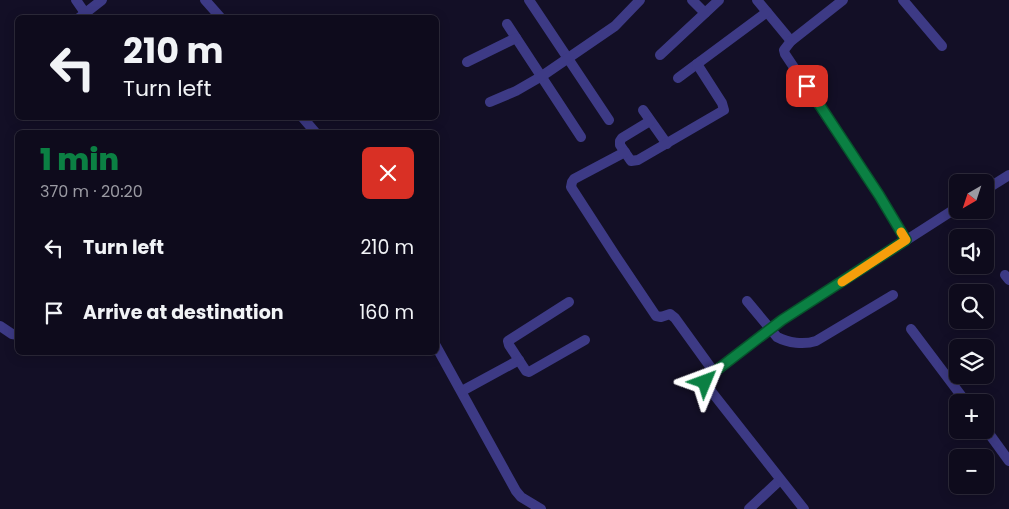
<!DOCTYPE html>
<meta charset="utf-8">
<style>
body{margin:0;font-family:Poppins,sans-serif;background:#171425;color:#f1f3f6;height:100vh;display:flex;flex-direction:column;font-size:19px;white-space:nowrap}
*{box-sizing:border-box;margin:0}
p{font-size:16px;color:#9b9ba3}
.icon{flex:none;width:28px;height:28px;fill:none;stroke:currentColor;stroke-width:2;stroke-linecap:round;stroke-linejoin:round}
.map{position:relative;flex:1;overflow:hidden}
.details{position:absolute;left:15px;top:130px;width:424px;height:225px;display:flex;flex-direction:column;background:#0e0b1c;border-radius:8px;box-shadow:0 2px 12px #0003,0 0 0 1px #2e2b3b}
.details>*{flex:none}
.banner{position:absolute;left:15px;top:15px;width:424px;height:105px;border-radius:8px;box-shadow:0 2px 12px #0003,0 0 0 1px #2e2b3b;background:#0e0b1c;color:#f1f3f6;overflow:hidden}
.needle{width:32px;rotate:219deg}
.controls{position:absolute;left:949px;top:174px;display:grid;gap:10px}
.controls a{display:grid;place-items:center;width:45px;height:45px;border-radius:8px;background:#0e0b1c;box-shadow:0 2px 12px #0003,0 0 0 1px #2e2b3b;font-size:25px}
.pin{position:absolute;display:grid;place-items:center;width:42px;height:42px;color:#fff;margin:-21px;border-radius:10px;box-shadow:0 2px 8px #0006}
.me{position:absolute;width:55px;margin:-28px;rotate:46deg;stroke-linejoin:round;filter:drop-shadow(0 0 4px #0008)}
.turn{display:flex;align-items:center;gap:18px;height:105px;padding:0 25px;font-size:22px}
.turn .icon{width:65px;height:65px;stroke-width:2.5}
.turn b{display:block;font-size:35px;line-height:42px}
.round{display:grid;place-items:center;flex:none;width:52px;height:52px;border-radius:8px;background:#171425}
.headline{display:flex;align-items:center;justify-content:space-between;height:85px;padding:0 25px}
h1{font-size:30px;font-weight:800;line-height:38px;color:#0b8043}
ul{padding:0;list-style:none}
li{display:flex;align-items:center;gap:15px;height:65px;padding:0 25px}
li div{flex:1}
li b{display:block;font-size:19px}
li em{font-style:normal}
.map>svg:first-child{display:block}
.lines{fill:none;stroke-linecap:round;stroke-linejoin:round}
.minor{stroke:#3d3a85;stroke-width:10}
.route-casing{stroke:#07532c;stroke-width:12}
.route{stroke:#0b8043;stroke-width:9}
.slow{stroke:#f59e0b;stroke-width:9}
</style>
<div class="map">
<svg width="1009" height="509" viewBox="0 0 1009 509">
<rect width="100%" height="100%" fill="#130f26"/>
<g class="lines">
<g class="minor">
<path d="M76,0l9,13"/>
<path d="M205,0l16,18"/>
<path d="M529,0l80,120"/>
<path d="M692,0l13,13"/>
<path d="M757,0l34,41"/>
<path d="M843,0l-52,41 -7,9 1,4 94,141 27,45"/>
<path d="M903,0l39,46"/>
<path d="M79,18l23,-18"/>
<path d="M507,24l74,113"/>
<path d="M660,55l59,-55"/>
<path d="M467,62l49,-24"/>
<path d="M678,78l89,-66"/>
<path d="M490,102l26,-11 26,-15 73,-50 25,-26"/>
<path d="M643,110l24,34"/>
<path d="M303,118l12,14"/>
<path d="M650,121l-28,17 -2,3v4l11,16 7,-1 86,-50 -2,-7 -25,-39"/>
<path d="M625,152l-51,27 -2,3 -1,5 44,68 41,61 5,1 9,-3 5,4 39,54"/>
<path d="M985,190l24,-15"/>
<path d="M1005,275l4,5"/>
<path d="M747,301l30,36c11,6 27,8 39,4l77,-46"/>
<path d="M569,302l-58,37 -3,2 1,4 17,26 3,1 56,-32"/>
<path d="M0,326l12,8 6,1"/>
<path d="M911,329l55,73"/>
<path d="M436,346l80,145 5,6 20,12"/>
<path d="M462,391l57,-31"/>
<path d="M985,428l24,33"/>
<path d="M749,509l31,-29"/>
<path d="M804,509l-97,-123 -2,-4 1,-3 76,-59 176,-113"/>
</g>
</g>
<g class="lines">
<defs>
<path id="route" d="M705,382l4,-6 73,-56 124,-80 -27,-45 -72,-109"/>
</defs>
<use href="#route" class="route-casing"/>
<use href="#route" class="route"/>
<path class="slow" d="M842,282l64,-42 -5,-8"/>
</g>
</svg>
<div class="controls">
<a><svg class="needle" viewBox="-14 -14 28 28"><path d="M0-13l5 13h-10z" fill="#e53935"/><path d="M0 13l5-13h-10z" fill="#9b9ba3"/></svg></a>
<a><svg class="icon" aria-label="sound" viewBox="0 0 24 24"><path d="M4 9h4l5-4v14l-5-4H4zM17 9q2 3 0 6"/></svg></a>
<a><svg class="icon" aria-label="search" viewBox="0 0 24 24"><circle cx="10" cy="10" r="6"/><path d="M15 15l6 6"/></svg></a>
<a><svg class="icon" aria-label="layers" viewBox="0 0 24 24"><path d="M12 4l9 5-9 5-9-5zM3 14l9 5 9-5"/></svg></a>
<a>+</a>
<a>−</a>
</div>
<div class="pin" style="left:807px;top:86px;background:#d93025"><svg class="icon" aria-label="arrive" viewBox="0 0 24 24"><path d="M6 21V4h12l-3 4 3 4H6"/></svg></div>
<svg class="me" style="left:705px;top:382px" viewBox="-20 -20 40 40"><path d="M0-17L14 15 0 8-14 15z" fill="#0b8043" stroke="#fff" stroke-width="4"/></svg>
<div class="banner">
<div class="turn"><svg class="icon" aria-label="left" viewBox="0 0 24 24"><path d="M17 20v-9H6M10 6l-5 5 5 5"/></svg><div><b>210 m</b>Turn left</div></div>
</div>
<section class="details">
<div class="headline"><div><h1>1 min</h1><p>370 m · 20:20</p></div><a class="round" style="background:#d93025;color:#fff"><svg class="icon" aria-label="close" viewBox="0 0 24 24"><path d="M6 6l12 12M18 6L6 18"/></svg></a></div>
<ul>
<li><svg class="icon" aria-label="left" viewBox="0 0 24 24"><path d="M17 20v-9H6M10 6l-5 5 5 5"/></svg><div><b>Turn left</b></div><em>210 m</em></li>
<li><svg class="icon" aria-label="arrive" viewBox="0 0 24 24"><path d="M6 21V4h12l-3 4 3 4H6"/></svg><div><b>Arrive at destination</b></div><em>160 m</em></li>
</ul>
</section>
</div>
